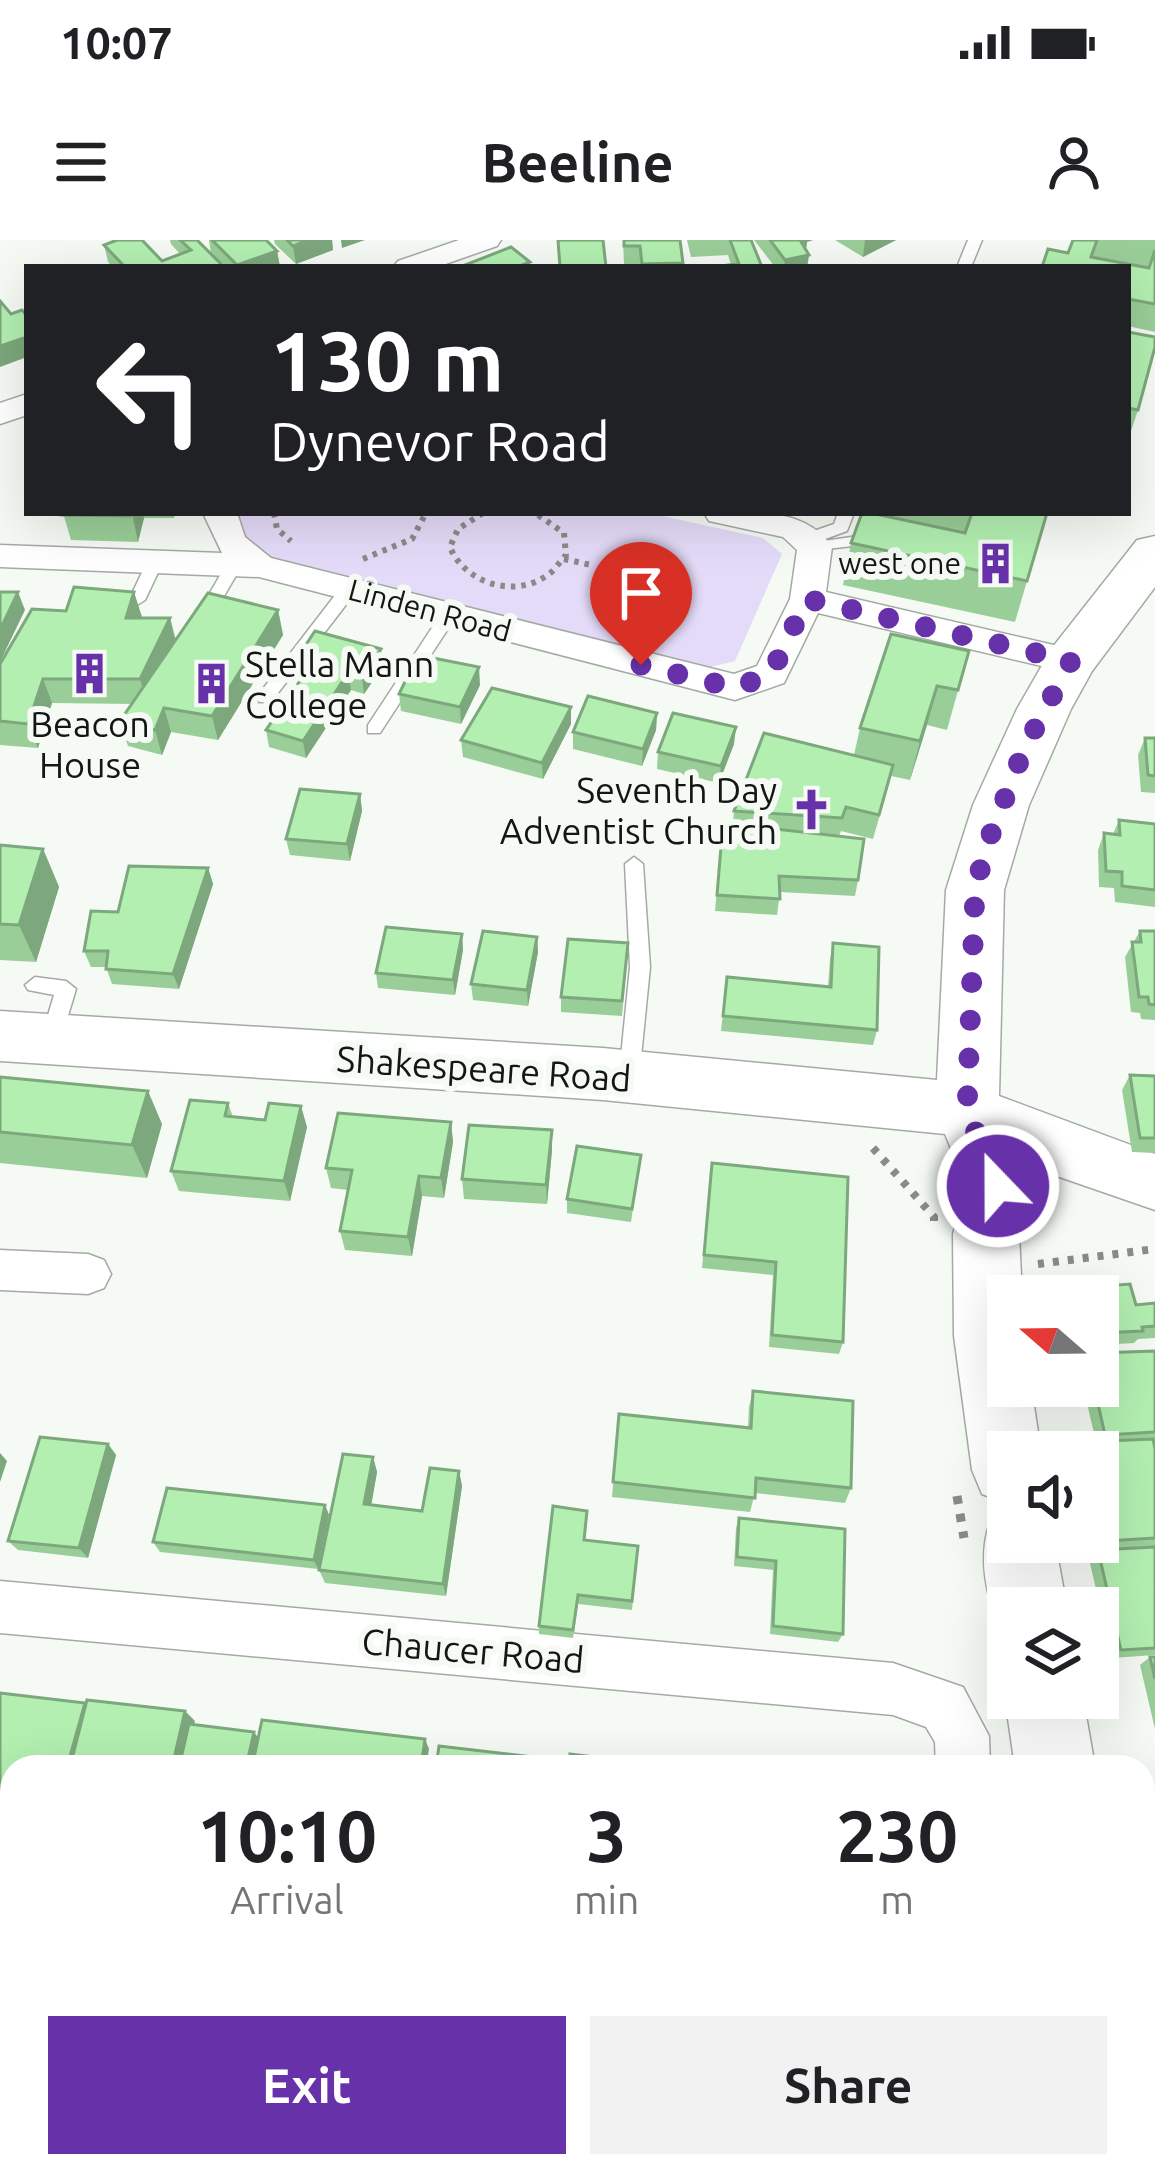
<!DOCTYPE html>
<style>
body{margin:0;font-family:Ubuntu,sans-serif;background:#f2f2f2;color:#202124;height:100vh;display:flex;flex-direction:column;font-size:45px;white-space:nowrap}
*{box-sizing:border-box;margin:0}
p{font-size:39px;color:#757577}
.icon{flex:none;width:66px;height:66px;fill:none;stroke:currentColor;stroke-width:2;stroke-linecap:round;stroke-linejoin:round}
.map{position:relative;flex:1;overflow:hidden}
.details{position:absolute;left:0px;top:1515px;width:1155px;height:423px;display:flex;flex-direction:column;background:#fff;border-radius:36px 36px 0 0;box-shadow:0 12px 48px #0002}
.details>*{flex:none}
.hud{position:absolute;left:24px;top:24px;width:1107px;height:252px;border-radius:0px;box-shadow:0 12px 48px #0002;background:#202124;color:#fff;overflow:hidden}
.needle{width:78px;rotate:290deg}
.controls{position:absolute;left:987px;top:1035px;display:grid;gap:24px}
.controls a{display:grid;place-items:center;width:132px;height:132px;border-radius:0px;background:#fff;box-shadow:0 12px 48px #0002;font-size:60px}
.pin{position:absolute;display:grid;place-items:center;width:102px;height:102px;color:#fff;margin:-123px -51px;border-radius:50% 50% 50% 0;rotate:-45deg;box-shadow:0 0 12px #0007}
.pin .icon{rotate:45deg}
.me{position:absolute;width:132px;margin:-66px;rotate:338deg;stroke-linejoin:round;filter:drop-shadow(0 0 9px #0008)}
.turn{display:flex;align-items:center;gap:42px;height:252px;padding:0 48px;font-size:54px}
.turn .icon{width:156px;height:156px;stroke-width:2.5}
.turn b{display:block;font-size:84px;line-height:102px}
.eta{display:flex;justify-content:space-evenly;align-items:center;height:204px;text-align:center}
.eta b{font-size:72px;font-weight:700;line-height:84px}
.button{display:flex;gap:24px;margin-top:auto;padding:24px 48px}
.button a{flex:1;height:138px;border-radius:0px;background:#6732a9;color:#fff;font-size:48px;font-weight:700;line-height:138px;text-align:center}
.button a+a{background:#f2f2f2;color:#202124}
.status{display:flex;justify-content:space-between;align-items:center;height:84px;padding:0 60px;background:#fff;direction:ltr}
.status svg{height:33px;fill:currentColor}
header{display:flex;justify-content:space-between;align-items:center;height:156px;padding:0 48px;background:#fff;font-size:54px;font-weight:700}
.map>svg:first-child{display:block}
.green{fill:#e4dbf8}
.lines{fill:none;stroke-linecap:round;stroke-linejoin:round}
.service-casing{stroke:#a5aaa5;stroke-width:3}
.minor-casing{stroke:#a5aaa5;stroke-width:3}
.primary-casing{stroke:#a5aaa5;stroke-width:3}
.path-far2{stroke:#888b88;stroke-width:6;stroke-dasharray:4.5 6;stroke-linecap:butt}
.path-far1{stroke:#888b88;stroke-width:8;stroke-dasharray:6 9;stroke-linecap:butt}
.path{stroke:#888b88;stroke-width:9;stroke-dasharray:8 10;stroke-linecap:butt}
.service{fill:#fff;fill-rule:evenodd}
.minor{fill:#fff;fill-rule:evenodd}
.primary{fill:#fff;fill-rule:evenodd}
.wall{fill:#9ace98}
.shaded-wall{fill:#7da77c}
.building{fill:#b3efb1;stroke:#7da77c;stroke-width:3}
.route{stroke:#6732a9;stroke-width:21;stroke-dasharray:0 37.8}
.labels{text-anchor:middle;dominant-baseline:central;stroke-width:12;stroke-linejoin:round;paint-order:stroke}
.far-poi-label{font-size:30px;fill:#141614;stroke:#f5faf5;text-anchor:end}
.far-street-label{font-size:30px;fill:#141614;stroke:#f5faf5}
.poi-label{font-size:36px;fill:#141614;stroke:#f5faf5;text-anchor:start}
.street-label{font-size:36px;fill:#141614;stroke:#f5faf5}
</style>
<div class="status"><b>10:07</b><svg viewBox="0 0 49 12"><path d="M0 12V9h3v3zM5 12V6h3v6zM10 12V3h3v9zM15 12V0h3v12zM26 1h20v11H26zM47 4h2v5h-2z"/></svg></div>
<header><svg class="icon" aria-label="menu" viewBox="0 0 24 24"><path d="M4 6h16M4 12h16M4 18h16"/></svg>Beeline<svg class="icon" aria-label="person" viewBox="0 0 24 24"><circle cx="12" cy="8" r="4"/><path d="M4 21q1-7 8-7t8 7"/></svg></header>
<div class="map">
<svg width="1155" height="1937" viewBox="0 0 1155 1937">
<rect width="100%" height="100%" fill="#f5faf5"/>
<path class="green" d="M237,273h412l114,25 19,16 -47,107 -25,6 -434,-107 -29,-20z"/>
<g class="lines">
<defs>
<g id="service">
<path d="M968,0h14l-11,27h-14z"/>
<path d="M838,273h16l-7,18 -30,11 41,-6 8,-23h16l-12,31 -61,7 -2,-4 4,-4 -8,-5 2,-4 29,-10z"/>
<path d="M154,319l8,5 -17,36 -8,5 -6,-1 -2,-4 17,-36z"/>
<path d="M234,320l8,5 -30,52 -2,4h-12l-2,-4 30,-52z"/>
<path d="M349,344l6,1v8l-84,109h-12v-8l84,-109z"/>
<path d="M449,369l8,6 -77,118h-12v-8l75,-114z"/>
<path d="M634,617l9,7 7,103 -11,110 -3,6h-14l-3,-6 11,-110 -5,-103z"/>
<path d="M35,737l31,4 10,8 -15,50 -10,8 -10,-8 13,-44 -26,-5 -3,-5z"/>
</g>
<g id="minor">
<path d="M459,0h42l-4,6 -60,21h-44l5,-6z"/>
<path d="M27,154v21l-27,9v-21z"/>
<path d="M203,273h34l8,24 26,21 463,116 23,-8 33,-67 7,-49 -14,-13 -74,-16 -5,-8c45,0 100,-8 128,34l-6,45 245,57 13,3 5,9 -5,9 -13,3 -253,-60 -34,70 -49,17 -476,-123 -259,-10v-22l222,8z"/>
<path d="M0,1010l88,4 16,6 7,14 -7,14 -16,6 -88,-4z"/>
<path d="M0,1341l893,82 70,24 26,49 1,31h-54l-1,-25 -9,-15 -33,-12 -893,-82z"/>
<path d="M912,1926h60l-2,11h-62z"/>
</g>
<g id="primary">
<path d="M1155,296v51l-63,84 -21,38 -42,96 -25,85 -5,206 156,58v56l-133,-46 10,22 -13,48 3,62h-14v90h23l10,66h-33v52l-26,-10 -10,-24 -18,-134 -1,-102 13,-48 -21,-52 -342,-34 -603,-39v-50l603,37 334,32 9,-190 27,-85 44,-96 35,-61 85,-108z"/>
<path d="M1008,1270v32h47l12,66h-59v29l-6,-2c-16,-38 -26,-80 -10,-118z"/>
<path d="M1008,1451v7h75l12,69h-80l-10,-69z"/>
<path d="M1143,1888l12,5v44h-71l-1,-11h60z"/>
</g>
</defs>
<use href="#service" class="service-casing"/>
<use href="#minor" class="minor-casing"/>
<use href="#primary" class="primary-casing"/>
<g class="path-far2">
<path d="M274,273l3,16 14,12"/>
<path d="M483,273l-25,16 -8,18c14,35 63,52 96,29 8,-4 14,-15 20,-21l-2,-22 -29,-20"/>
<path d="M363,319l49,-20 14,-26"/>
<path d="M564,319l27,6"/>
</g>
<g class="path-far1">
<path d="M873,908l61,69v7"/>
<path d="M1038,1024l117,-15"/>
</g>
<path class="path" d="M957,1256l7,42"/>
<use href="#service" class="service"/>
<use href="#minor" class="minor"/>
<use href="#primary" class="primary"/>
</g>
<g class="wall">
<path d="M170,0h27l14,14 -2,-14h57l11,11 3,16h-167l-5,-5 -4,-17 58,16 18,-7 -9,-10z"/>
<path d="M274,0h58l1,10 -37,14 -21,-20z"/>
<path d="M623,0h57l3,27h-44v-3h-15z"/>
<path d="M687,0h64l11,27 -31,-2 -3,-10 -37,2z"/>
<path d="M754,0h59l-6,2 -1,9 3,4 -2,12h-32z"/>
<path d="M835,0h61l-33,17z"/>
<path d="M1073,0h82v92l-27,-6v-59l-60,-14z"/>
<path d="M1128,92l10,78 -10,30z"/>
<path d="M63,273h112l-1,5h-30l-6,24 -67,-2z"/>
<path d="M878,273h169l-32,109 -172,-37 8,-42z"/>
<path d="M134,352l7,26h29l6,22 102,-30 5,25 -65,105 -47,-8 -9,23 -34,-9 -8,-25 12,-17 -80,-1 -14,45 -38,-3v-81l66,-53z"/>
<path d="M969,411l-22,79 -20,-5 -17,55 -19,-4 -18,63 -32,-8 -2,5 19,44 -3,16 -75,-4 -3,23 -62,-4 8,-88 10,1 1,-13 120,-56 6,-27z"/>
<path d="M297,418l86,8 -19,28 -13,-4 -45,68 -37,-11 -3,-17 37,-54 -3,-1z"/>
<path d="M480,445l-19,39 -60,-13 -2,-17z"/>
<path d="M571,467v17l-28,55 -80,-22 -2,-17z"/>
<path d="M657,473l-1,17 -14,36 -69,-17v-17z"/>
<path d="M1145,498h10v55l-14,-1 -3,-37z"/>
<path d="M734,504l-15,39 -62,-14 1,-17z"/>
<path d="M360,554l2,17 -12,50 -60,-6 -4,-16z"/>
<path d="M1119,580l36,4v83l-40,-5 -1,-14 -15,-1 -1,-37 6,-17 9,1z"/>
<path d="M0,605l43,4 16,38 -23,75 -36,-2z"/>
<path d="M208,628l5,16 -34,105 -67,-5 -6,-17h-15l-7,-16z"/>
<path d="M1140,691h15v89l-14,-1 -1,-6 -9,-1 -6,-55z"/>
<path d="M462,694l1,16 -8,45 -77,-7 -2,-15z"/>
<path d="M537,697l1,15 -10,54 -55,-6 -2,-16z"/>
<path d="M833,703l44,87 -4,15 -152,-14 6,-54 101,9 2,-27z"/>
<path d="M627,719l-5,57 -61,-4v-15z"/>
<path d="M1130,835l25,1v77l-23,-1 -10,-62z"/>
<path d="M0,837l162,47 -15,54 -147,-15z"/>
<path d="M228,863l5,14 74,10 -17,74 -111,-10 -8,-20z"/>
<path d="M451,882l2,20 -9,56 -22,-2 -10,60 -67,-6 -5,-19 8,-41 -17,-2 -5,-20z"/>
<path d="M552,890v20l-5,54 -83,-5 -2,-20z"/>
<path d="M641,915l-10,67 -64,-9v-14z"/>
<path d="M712,923l131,179 -4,12 -70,-7 4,-72 -71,-7z"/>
<path d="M1091,1047l45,18 19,-2v35l-17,1 -4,4 -36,2v-49h-13z"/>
<path d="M1155,1111v304l-43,3 -23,-99 8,-8 -2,-9h3v-90h-23l8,-10h13l-13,-56h15z"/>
<path d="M753,1151l98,97 -6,15 -90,-10 -5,19 -138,-15 7,-83 129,13 1,-20z"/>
<path d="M108,1204l8,11 -28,103 -70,-8 -10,-9z"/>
<path d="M373,1217l4,15 -6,33 51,6 37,-40 3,15 -16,110 -121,-13 -6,-13z"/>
<path d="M325,1265l4,10 -11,54 -158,-17 -7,-10z"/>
<path d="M587,1271l-2,30 53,5 -6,64 -54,-6 -5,34 -34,-4v-8z"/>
<path d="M739,1278l104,116 -5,8 -68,-8 3,-64 -39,-4 2,-38z"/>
<path d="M1150,1417h5v72l-15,-64z"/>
<path d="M0,1815l12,1v66l-4,16 4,1v27h256l-1,7 29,4h60h-356z"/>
</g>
<g class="shaded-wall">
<path d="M309,0h23l1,10 -37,14 -3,-18z"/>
<path d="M341,0h24l-23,8z"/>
<path d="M797,0h16l-6,2 -2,14 4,-1 -2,12h-23l1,-7z"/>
<path d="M865,0h31l-33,17z"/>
<path d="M277,11l3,16h-43v-2z"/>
<path d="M27,97v20l-27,10v-21z"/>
<path d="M132,273h11l1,5 -6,24z"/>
<path d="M18,352l7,18 -25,52v-32z"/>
<path d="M134,352l8,25 -8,26 -8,-25z"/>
<path d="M278,370l5,25 -65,105 -6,-24z"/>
<path d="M170,378l6,25 -29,61 -7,-25z"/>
<path d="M381,409l2,17 -19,28 -2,-17z"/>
<path d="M479,427l1,18 -19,39 -1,-17z"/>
<path d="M348,433l3,17 -45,68 -3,-17z"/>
<path d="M43,439l9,24 -14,45 -10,-24z"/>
<path d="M937,446l-10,39 -17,55 10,-39z"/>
<path d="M571,467v17l-28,55 -1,-16z"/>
<path d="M164,468l7,24 -9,23 -7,-25z"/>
<path d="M657,473l-1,17 -14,36 1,-17z"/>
<path d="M736,487l-2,17 -15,39 2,-17z"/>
<path d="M360,554l2,17 -12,50 -3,-17z"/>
<path d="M43,609l16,38 -23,75 -17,-37z"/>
<path d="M208,628l5,16 -34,105 -6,-15z"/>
<path d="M462,694l1,16 -8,45 -2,-15z"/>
<path d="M537,697l1,15 -10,54 -1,-16z"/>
<path d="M148,851l14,33 -15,54 -15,-33z"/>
<path d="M301,866l6,21 -17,74 -6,-20z"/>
<path d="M451,882l2,20 -9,56 -3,-20z"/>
<path d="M552,890v20l-5,54 -1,-19z"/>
<path d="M419,936l3,20 -10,60 -4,-19z"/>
<path d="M108,1204l8,11 -28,103 -9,-10z"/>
<path d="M0,1213l7,8 -7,21z"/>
<path d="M373,1217l4,15 -8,46 -5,-14z"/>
<path d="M459,1231l3,15 -16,110 -3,-12z"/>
<path d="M325,1265l4,10 -11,54 -4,-9z"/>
<path d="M185,1471l10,10 -11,46h-12z"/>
<path d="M254,1492l5,7 -6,28h-7z"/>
<path d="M425,1499l4,10 -3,18h-5z"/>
<path d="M9,1817h3v65l-4,16 -8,1v-50z"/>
<path d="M257,1926h11l-1,7 -12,2z"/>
<path d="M350,1926h7l-1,11h-8z"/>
</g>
<g class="building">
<path d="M117,0h25l20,21 29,-11 -11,-10h17l27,27h-99l-21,-22z"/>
<path d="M212,0h54l11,11 -40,14z"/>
<path d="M287,0h22l-16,6z"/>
<path d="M558,0h45l3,27h-46z"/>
<path d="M624,0h56l3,23 -41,1 -2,-18h-16z"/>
<path d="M730,0h21l11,27h-33l-1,-2 11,-1z"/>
<path d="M770,0h30l9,15 -24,5z"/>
<path d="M1073,0h24l-6,17 58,11 6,-18v54l-27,-5v-32h-86l6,-18 20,4z"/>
<path d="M511,7l19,15 -13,5h-57z"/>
<path d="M0,61l11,13 11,-4 5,6v21l-27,9z"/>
<path d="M1128,92l27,5v10l-17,63 -10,-2z"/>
<path d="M63,273h69l-1,3 -69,-1z"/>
<path d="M862,273h9l94,20 7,-20h75l-20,68 -176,-38z"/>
<path d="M74,347l60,5 -8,26h44l-30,61h-97l-15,45 -28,-3v-57l32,-55 34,2z"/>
<path d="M0,352h18l-18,38z"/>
<path d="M208,353l70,17 -66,106 -48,-8 -9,22 -35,-9z"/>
<path d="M315,391l66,18 -19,28 -14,-4 -45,68 -37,-11 47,-68 -16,-4z"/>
<path d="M891,394l78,17 -11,39 -21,-4 -17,55 -60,-13z"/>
<path d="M418,415l61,12 -19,40 -61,-13z"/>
<path d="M492,448l79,19 -29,56 -81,-23z"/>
<path d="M588,456l69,17 -14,36 -70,-17z"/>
<path d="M673,473l63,14 -15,39 -63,-14z"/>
<path d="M764,493l129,32 -14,50 -33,-8 -4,11 -108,-7z"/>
<path d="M1145,498h10v38l-7,-1z"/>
<path d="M300,549l60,5 -13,50 -61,-5z"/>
<path d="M1119,580l36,4v66l-33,-4v-14l-16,-1 -2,-38 16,2z"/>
<path d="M723,583l141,16 -6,41 -79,-4 1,23 -63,-4z"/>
<path d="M0,605l43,4 -24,76 -19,-1z"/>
<path d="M129,626l79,2 -35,106 -67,-5 2,-18h-24l7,-40 27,1z"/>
<path d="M386,687l76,7 -9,46 -77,-7z"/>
<path d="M483,691l54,6 -10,53 -56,-6z"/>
<path d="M1140,691h15v74l-6,-1 -1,-7h-9l-7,-55h9z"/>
<path d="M568,699l60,4 -6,58 -61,-4z"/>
<path d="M833,703l46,4 -2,83 -154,-14 4,-39 104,10z"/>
<path d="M1130,835l25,1v62h-15z"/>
<path d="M0,837l148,14 -16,54 -132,-13z"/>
<path d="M190,860l38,3 -3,13 40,4 4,-17 32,3 -17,75 -113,-10z"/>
<path d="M338,873l113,9 -10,56 -22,-2 -11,61 -68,-6 12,-61 -26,-2z"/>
<path d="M469,885l83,5 -6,55 -84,-6z"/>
<path d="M577,906l64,9 -9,54 -65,-10z"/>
<path d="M712,923l136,14 -5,165 -71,-7 4,-73 -72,-7z"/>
<path d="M1130,1044l6,21 19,-2v23l-13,1 1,4 -45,2v-37h-4l-3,-9z"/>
<path d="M1155,1111v81l-50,3 -11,-49h4v-33z"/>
<path d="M753,1151l100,10 -2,87 -95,-10 -1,20 -142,-16 6,-68 132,14z"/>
<path d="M40,1197l68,7 -29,104 -71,-7z"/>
<path d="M1153,1199l2,10v89l-49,3 -8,-33v-56h-13l-2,-10z"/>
<path d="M343,1214l30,3 -9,47 58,7 8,-43 29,3 -16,113 -124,-14z"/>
<path d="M167,1248l158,17 -11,55 -161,-18z"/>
<path d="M553,1266l34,5 -3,29 54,6 -6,55 -54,-6 -5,35 -34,-4z"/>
<path d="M739,1278l106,11 -2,105 -70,-8 3,-65 -39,-4z"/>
<path d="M1155,1307v101l-34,2 -23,-100z"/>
<path d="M1150,1417h5v22z"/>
<path d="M0,1453l85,10 -18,64h-55v88l-12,-1z"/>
<path d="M87,1460l98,11 -13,56h-102z"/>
<path d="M262,1480l163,19 -4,28h-169z"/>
<path d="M189,1484l65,8 -8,35h-67z"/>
<path d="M439,1506l103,12 -1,9h-105z"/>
<path d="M570,1514l106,13h-107z"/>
<path d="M0,1816l9,1 -9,32z"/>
<path d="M0,1901l12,2v23h245l-2,9 15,2h-270z"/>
<path d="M297,1926h53l-2,11h-52z"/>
<path d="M408,1926h63l-2,11h-62z"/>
<path d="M637,1926h75l83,11h-159z"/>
</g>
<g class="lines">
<path class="route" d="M641,425l94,23 36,-14 36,-75 264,62 -47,88 -38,98 -11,43 -8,221 31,75"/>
</g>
<defs>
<symbol id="building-bare" viewBox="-9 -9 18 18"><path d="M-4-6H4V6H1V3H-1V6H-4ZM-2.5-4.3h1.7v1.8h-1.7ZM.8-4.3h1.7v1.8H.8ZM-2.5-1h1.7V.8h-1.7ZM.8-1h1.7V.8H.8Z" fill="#6732a9" stroke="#f5faf5" stroke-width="2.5" paint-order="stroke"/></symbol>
<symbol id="church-bare" viewBox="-9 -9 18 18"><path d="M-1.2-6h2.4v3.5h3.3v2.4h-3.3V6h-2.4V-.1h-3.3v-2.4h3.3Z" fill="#6732a9" stroke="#f5faf5" stroke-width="2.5" paint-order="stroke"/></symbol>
</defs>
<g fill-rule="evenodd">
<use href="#building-bare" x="966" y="294" width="59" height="59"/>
<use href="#building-bare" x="60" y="404" width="59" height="59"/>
<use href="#building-bare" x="182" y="414" width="59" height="59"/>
<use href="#church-bare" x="782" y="540" width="59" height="59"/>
</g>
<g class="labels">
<g class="far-poi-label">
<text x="961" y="323">west one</text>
</g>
<g class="far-street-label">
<text transform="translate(430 370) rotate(15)">Linden Road</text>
</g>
<g class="poi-label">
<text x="245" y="423">Stella Mann<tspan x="245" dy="41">College</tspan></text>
<text x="90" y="483" text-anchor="middle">Beacon<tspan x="90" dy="41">House</tspan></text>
<text x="777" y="549" text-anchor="end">Seventh Day<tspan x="777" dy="41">Adventist Church</tspan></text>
</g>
<g class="street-label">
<text transform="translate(484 828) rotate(4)">Shakespeare Road</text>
<text transform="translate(473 1410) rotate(5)">Chaucer Road</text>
</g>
</g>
</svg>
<div class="controls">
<a><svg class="needle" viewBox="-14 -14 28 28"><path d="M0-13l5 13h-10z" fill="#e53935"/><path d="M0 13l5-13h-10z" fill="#757577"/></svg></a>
<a><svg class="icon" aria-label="sound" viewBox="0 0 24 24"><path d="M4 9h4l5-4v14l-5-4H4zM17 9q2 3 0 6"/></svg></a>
<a><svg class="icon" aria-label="layers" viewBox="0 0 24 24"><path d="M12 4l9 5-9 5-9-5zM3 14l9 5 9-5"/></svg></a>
</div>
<div class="pin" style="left:641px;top:425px;background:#d93025"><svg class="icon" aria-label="arrive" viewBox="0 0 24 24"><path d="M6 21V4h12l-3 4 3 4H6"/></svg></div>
<svg class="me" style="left:998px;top:946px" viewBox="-20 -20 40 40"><circle r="17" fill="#6732a9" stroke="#fff" stroke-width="3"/><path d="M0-11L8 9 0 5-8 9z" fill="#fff"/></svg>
<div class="hud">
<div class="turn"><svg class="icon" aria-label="left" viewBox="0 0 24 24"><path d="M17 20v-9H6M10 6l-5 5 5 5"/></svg><div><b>130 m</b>Dynevor Road</div></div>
</div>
<section class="details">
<div class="eta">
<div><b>10:10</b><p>Arrival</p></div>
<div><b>3</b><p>min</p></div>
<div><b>230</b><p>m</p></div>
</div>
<div class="button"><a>Exit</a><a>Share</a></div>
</section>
</div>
